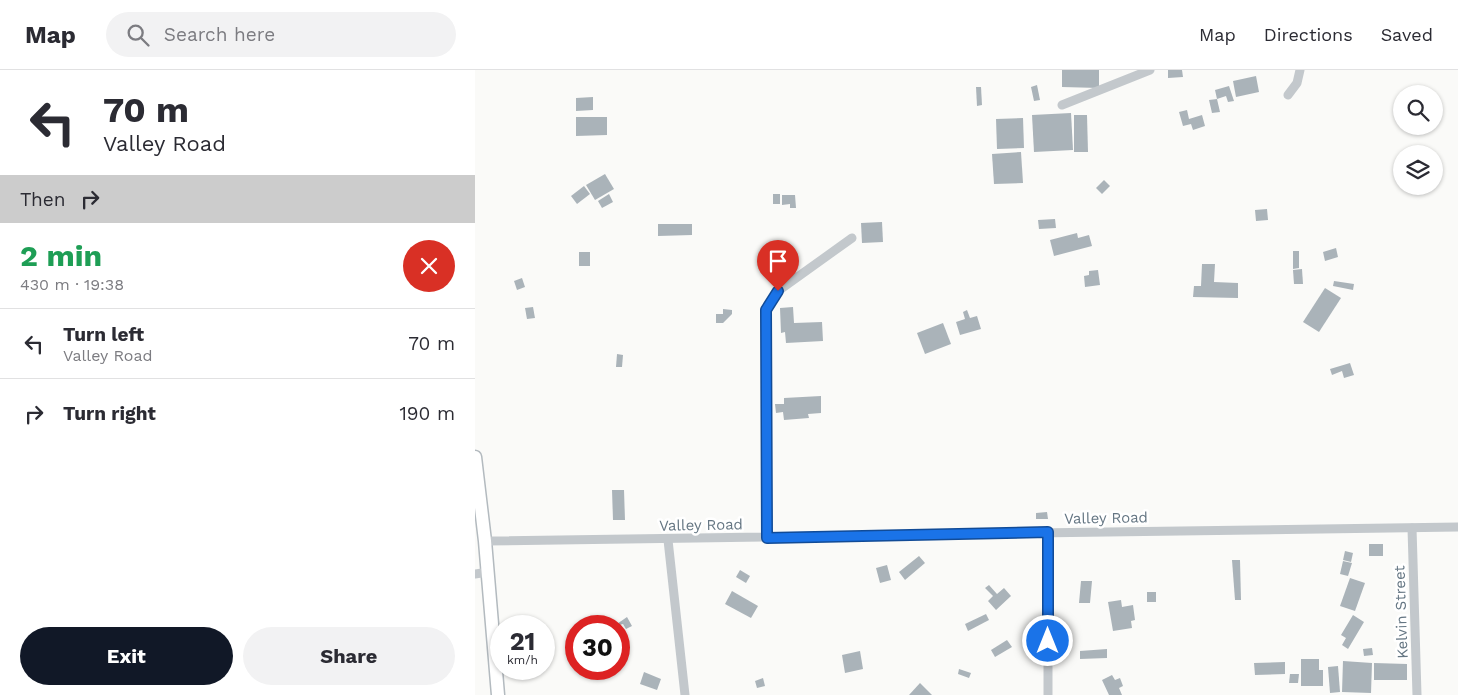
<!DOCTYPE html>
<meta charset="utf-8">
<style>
body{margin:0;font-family:"Work Sans",sans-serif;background:#f2f2f3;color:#2b2b33;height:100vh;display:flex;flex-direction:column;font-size:19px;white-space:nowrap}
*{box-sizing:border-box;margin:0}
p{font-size:16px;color:#7c7c81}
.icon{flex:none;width:28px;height:28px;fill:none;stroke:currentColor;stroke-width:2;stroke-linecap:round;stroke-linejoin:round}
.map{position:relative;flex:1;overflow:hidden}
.sheet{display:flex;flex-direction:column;background:#fff;width:475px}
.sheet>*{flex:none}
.hud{background:#fff;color:#2b2b33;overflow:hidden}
.controls{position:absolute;left:918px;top:15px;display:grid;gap:10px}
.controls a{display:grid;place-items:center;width:50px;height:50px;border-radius:50%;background:#fff;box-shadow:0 1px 4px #0004;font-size:25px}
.speed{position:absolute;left:15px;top:545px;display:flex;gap:10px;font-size:25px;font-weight:700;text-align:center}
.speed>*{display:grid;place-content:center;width:65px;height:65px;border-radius:50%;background:#fff;box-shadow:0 1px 4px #0004;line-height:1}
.speed small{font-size:12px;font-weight:400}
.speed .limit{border:8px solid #d22;background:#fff;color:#111}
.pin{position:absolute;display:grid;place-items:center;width:42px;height:42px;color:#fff;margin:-51px -21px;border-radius:50% 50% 50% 0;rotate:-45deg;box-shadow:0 0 5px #0007}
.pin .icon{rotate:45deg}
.me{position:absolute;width:55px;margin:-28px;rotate:0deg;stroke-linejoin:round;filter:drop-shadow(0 0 4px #0008)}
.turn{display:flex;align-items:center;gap:18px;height:105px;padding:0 20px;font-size:22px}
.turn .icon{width:65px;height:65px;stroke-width:2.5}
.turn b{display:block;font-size:35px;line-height:42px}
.then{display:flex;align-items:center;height:48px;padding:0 20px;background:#0003;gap:10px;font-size:19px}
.round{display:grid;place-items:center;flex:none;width:52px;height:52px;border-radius:26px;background:#f2f2f3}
.overview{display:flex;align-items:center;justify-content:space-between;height:85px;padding:0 20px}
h1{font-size:30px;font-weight:700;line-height:38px;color:#1e9e55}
.primary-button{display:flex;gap:10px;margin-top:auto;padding:10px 20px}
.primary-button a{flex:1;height:58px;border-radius:30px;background:#111827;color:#fff;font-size:20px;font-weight:700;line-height:58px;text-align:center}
.primary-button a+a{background:#f2f2f3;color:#2b2b33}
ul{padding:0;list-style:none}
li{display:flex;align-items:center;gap:15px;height:70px;padding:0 20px;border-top:1px solid #e1e1e2}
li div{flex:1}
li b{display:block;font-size:19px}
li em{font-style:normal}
header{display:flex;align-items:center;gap:30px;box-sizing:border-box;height:70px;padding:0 25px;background:#fff;border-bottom:1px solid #e1e1e2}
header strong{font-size:24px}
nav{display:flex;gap:28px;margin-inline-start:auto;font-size:18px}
.search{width:350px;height:45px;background:#f2f2f3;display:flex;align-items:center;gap:12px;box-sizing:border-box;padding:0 18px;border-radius:28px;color:#7c7c81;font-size:19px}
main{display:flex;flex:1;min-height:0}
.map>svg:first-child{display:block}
.building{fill:#aab3b9}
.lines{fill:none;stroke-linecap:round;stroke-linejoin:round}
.secondary-casing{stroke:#b3babf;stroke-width:15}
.street{stroke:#c3c8cc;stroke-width:9}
.secondary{stroke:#fff;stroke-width:12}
.route-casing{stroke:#114b97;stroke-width:12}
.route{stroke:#1a73e8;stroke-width:9}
.labels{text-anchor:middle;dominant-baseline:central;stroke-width:5;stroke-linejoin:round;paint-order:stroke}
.street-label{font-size:15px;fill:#657683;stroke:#fff}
</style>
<header>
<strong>Map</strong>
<div class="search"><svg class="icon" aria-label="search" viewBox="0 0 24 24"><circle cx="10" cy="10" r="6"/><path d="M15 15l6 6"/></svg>Search here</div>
<nav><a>Map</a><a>Directions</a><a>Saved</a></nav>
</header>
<main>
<section class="sheet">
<div class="hud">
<div class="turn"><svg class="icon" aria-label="left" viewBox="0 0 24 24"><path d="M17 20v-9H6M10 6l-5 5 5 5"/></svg><div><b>70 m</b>Valley Road</div></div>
<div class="then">Then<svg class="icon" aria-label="right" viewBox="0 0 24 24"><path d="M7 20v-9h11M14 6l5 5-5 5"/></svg></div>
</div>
<div class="overview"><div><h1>2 min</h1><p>430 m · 19:38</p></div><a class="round" style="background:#d93025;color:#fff"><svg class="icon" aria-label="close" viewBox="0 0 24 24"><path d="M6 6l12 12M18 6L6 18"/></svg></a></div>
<ul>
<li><svg class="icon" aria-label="left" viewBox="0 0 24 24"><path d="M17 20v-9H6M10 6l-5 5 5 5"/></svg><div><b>Turn left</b><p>Valley Road</p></div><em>70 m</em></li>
<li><svg class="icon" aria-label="right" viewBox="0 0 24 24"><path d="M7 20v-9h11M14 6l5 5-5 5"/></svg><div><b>Turn right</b></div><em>190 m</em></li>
</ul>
<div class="primary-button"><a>Exit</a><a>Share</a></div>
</section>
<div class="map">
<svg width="983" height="625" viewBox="0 0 983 625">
<rect width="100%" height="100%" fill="#fafaf8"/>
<g class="building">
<path d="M587,0h37v18l-37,-1z"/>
<path d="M693,0h14l1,7 -15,1z"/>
<path d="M781,6l3,16 -23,5 -3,-16z"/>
<path d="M562,15l3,15 -6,1 -3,-14z"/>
<path d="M754,16l5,15 -6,1 -2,-6 -9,3 -2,-9z"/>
<path d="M501,17h5l1,18 -5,1z"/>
<path d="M118,27v13l-17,1v-13z"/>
<path d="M742,29l3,13 -8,1 -3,-13z"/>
<path d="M712,40l2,9 13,-4 3,11 -12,4 -2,-6 -8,2 -4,-14z"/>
<path d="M596,43l2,37 -39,2 -2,-37z"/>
<path d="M599,45h13l1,37h-14z"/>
<path d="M101,47h31v18l-31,1z"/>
<path d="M548,48l1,30 -27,1 -1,-30z"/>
<path d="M546,82l2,31 -29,1 -2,-30z"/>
<path d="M130,104l9,15 -19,11 -9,-15z"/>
<path d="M629,110l6,6 -8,8 -6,-6z"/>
<path d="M109,116l6,8 -13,10 -6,-8z"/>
<path d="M134,124l4,8 -11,6 -4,-7z"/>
<rect x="298" y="124" width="7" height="10"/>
<path d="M307,125h13l1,13h-6v-4l-8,1z"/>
<path d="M792,139l1,11 -12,1 -1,-11z"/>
<path d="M580,149l1,9 -17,1 -1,-9z"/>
<path d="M407,152l1,20 -21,1 -1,-20z"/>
<path d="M183,154h34v11l-34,1z"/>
<path d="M602,163l1,5 11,-3 3,11 -38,10 -4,-16z"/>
<path d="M861,178l2,9 -13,4 -2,-9z"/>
<path d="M818,181h6v17l-6,1z"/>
<rect x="104" y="182" width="11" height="14"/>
<path d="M727,194h13l-1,18 24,1v15l-45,-1 1,-11h7z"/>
<path d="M827,199l1,15h-9l-1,-14z"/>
<path d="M623,200l2,15 -15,2 -1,-11 5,-1v-4z"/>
<path d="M47,208l3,9 -8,3 -3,-9z"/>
<path d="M859,211l20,3 -1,6 -20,-4z"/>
<path d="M850,218l16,10 -22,34 -16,-10z"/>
<path d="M58,237l2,11 -8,1 -2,-11z"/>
<path d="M318,237l1,16 28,-1 1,19 -37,2 -1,-11 -4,1 -1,-25z"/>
<path d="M248,239l9,1v4l-9,9h-7v-9h7z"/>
<path d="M492,240l3,8 7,-2 4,13 -21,6 -4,-13 9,-3 -2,-7z"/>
<path d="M468,253l8,21 -26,10 -8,-21z"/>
<path d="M142,284l6,1 -1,12h-6z"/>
<path d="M875,293l4,12 -10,3 -2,-7 -10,4 -2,-6z"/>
<path d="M346,326v17l-13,1 1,4 -25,2 -1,-8 -7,1 -1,-9h9v-6z"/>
<path d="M137,420h12l1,30h-12z"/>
<path d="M572,442l1,7h-12v-6z"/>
<rect x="894" y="474" width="14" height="12"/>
<path d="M870,481l8,2 -2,9 -8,-2z"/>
<path d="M444,486l6,7 -20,17 -6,-8z"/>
<path d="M757,490h8l1,40h-6z"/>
<path d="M868,491l9,2 -4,13 -8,-2z"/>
<path d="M412,495l4,15 -11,3 -4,-15z"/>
<path d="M265,500l10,6 -4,7 -10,-6z"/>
<path d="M875,508l15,5 -10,28 -15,-5z"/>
<path d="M606,511h11l-2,22h-11z"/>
<path d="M514,515l8,9 7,-6 7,8 -15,14 -8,-9 5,-5 -8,-8z"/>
<path d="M257,521l26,15 -7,12 -26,-14z"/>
<rect x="672" y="522" width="9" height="10"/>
<path d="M646,530l1,7 11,-2 2,15 -4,1 1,7 -19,3 -5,-29z"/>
<path d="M511,544l3,6 -21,11 -3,-7z"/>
<path d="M878,545l11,7 -16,27 -6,-4 4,-7 -5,-3z"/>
<path d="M152,547l5,9 -6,3 -3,-5 -9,2z"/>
<path d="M532,570l5,7 -17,10 -4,-7z"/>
<path d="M897,578l1,7 -9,1 -1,-7z"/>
<path d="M632,579v9l-27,1v-8z"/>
<path d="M385,581l3,18 -18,4 -3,-18z"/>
<path d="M826,589h18v11h4v16h-22z"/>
<path d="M868,591l29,2 -1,30 -29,-1z"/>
<path d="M810,592v12l-30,1 -1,-12z"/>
<path d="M899,593l33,1v16h-33z"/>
<path d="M863,596l2,26 -10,1 -2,-26z"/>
<path d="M484,599l12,4 -2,5 -11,-4z"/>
<path d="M169,602l17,7 -4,11 -17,-6z"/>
<path d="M815,604h9l-1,9h-9z"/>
<path d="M637,605l3,5 5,-2 3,8 -4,2 3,7h-13l-7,-15z"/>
<path d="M288,608l2,8 -8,2 -2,-7z"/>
<path d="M445,613l12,12h-23z"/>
</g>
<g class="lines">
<defs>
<path id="secondary" d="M0,387l10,84 13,154"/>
</defs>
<use href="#secondary" class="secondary-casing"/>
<g class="street">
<path d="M813,25l9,-12 3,-13"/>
<path d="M587,35l88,-35"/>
<path d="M937,458l5,167"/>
<path d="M293,468l-2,-228 12,-19 74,-53"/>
<path d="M193,470l17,155"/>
<path d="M10,471l973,-14"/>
<path d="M0,504l13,-2"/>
<path d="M573,625v-162"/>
</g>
<use href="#secondary" class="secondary"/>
</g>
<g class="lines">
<defs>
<path id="route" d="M303,221l-12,19 1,228 281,-6v109"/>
</defs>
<use href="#route" class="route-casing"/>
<use href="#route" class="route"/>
</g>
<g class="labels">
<g class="street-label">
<text transform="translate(631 448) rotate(-1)">Valley Road</text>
<text transform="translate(226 455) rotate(-1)">Valley Road</text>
<text transform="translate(926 542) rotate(-92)">Kelvin Street</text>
</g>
</g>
</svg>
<div class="controls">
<a><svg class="icon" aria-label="search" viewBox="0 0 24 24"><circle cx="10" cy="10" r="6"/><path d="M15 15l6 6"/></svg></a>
<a><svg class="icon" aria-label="layers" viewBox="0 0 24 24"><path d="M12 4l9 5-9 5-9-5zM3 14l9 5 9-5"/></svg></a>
</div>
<div class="speed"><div>21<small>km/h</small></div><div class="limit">30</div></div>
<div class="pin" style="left:303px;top:221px;background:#d93025"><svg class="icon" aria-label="arrive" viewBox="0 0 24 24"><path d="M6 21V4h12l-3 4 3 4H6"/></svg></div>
<svg class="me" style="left:573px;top:571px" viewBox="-20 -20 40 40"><circle r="17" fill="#1a73e8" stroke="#fff" stroke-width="3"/><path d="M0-11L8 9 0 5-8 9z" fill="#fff"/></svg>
</div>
</main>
